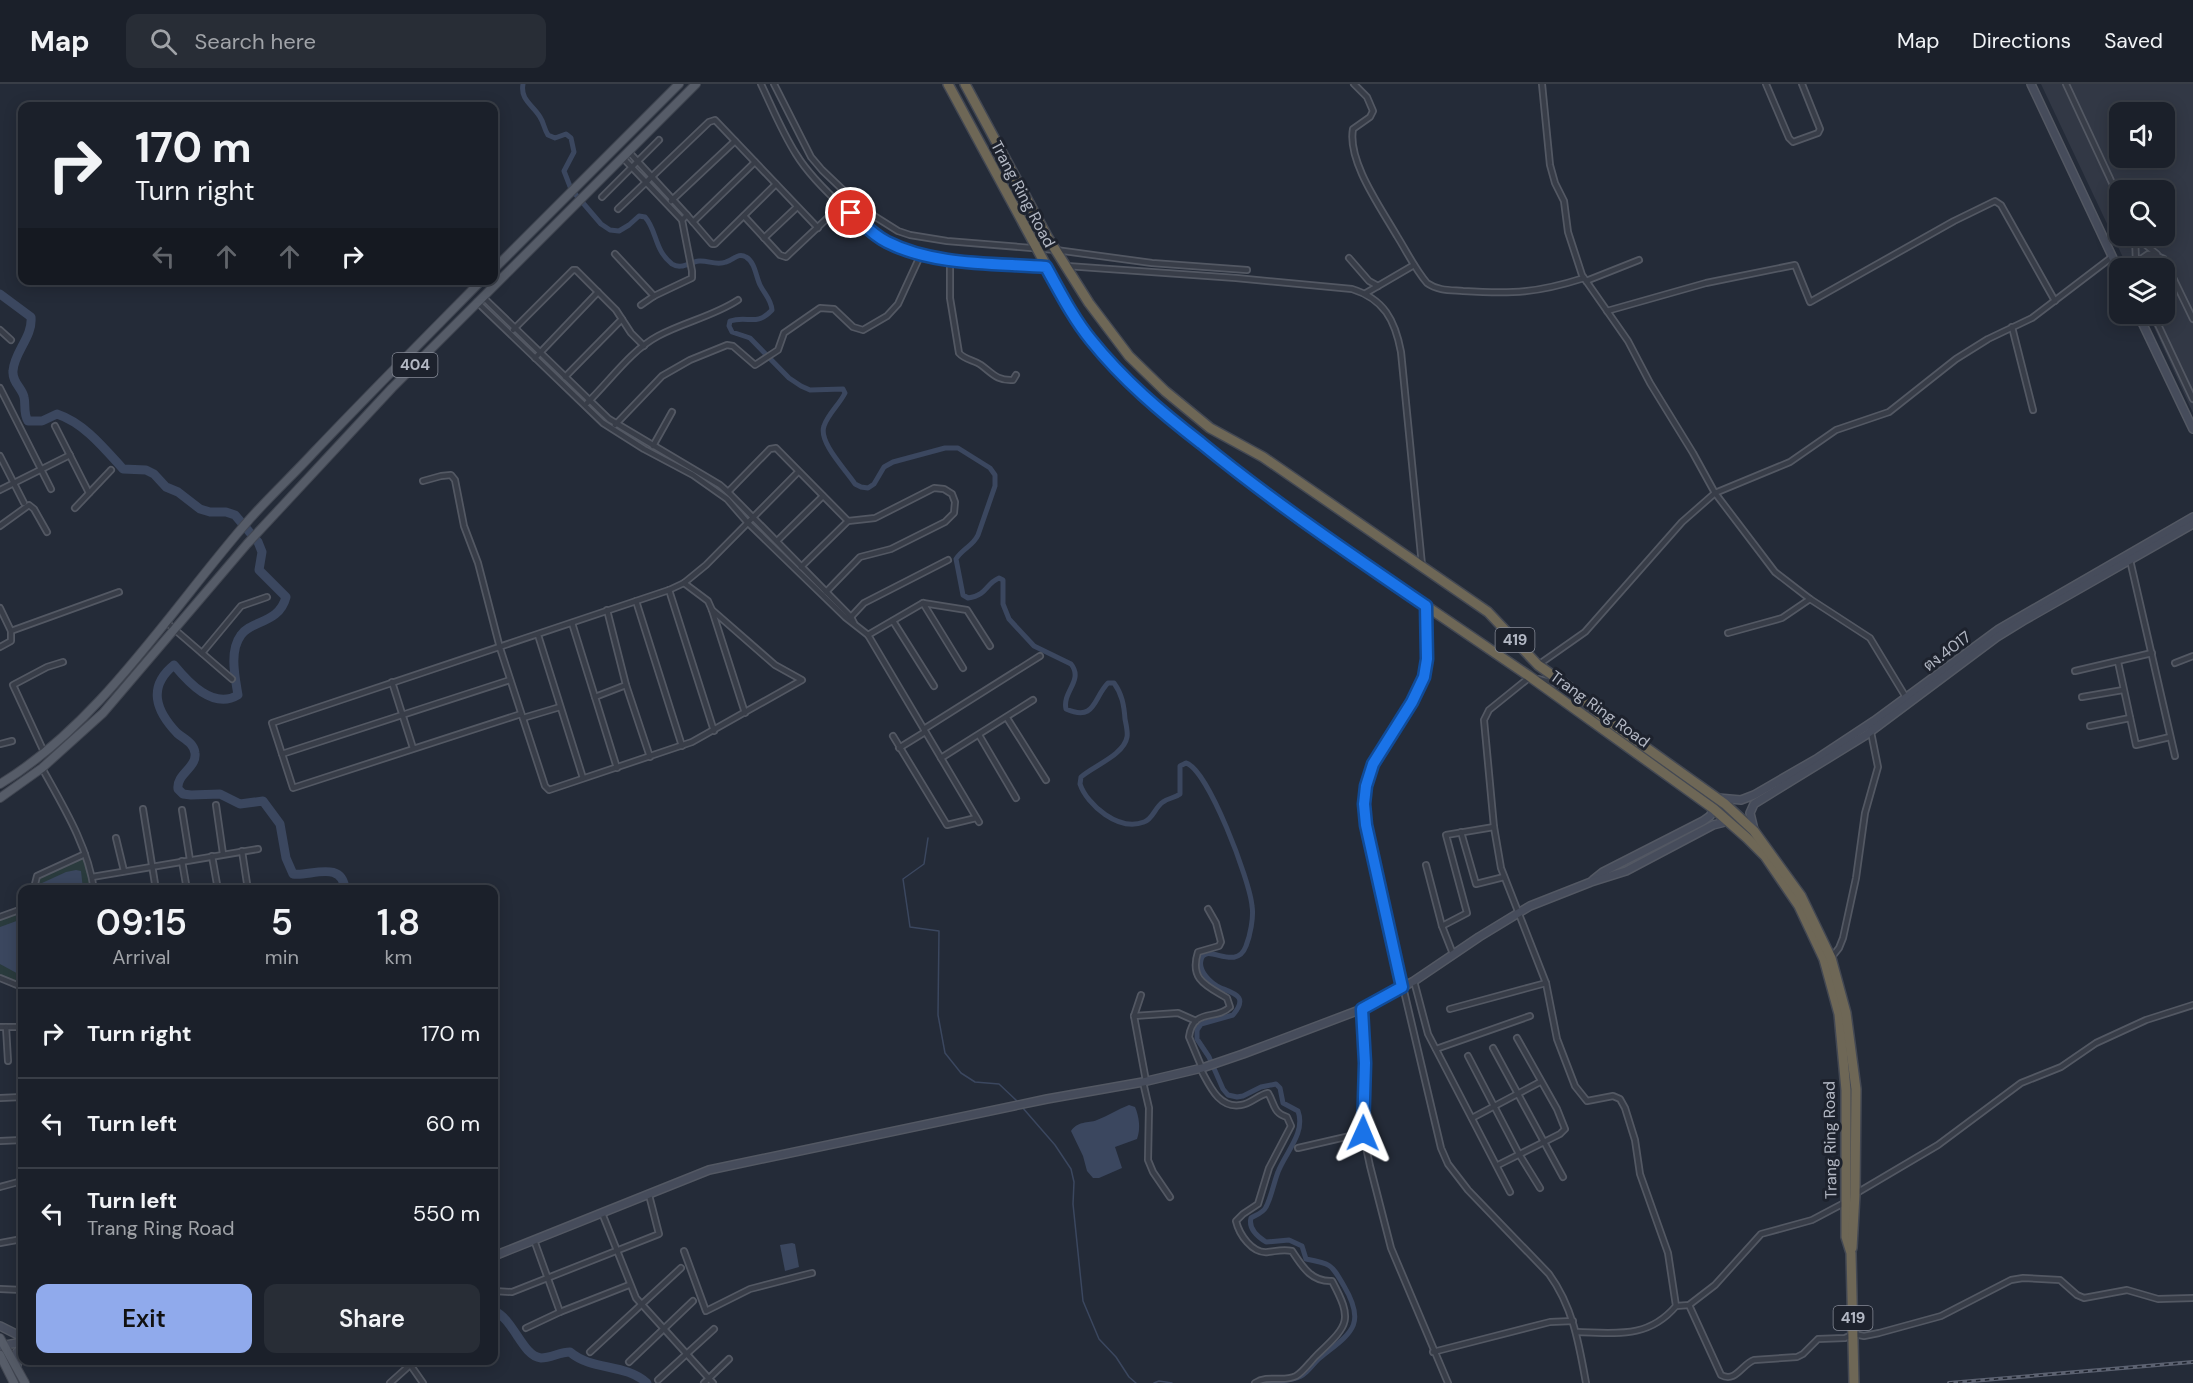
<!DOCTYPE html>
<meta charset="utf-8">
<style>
body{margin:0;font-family:"DM Sans",Sarabun,sans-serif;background:#282d36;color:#f1f3f6;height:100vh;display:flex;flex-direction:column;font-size:22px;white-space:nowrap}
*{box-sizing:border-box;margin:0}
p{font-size:20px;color:#a0a3a8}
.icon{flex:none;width:33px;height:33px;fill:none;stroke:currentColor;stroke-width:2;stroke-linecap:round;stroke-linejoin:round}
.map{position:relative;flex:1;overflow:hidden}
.panel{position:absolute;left:18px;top:801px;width:480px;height:480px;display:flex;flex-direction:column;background:#1b202a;border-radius:12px;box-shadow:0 3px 15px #0003,0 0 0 2px #393e47}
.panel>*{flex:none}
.banner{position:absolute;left:18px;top:18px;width:480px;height:183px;border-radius:12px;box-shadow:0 3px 15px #0003,0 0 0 2px #393e47;background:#1b202a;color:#f1f3f6;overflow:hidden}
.tools{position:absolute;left:2109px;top:18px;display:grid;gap:12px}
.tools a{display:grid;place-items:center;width:66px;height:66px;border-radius:12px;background:#1b202a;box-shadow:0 3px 15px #0003,0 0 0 2px #393e47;font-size:30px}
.pin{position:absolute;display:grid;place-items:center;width:51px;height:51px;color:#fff;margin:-26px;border:3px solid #fff;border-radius:50%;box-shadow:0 2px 6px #0007}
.me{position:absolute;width:66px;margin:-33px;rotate:1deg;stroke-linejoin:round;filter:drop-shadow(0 0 4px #0008)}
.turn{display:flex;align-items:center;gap:21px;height:126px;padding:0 18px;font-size:27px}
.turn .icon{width:78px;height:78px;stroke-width:2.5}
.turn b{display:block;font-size:42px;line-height:51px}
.lanes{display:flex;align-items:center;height:57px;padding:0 18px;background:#0003;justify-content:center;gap:30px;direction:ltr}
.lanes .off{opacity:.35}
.eta{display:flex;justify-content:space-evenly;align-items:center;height:102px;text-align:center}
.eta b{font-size:36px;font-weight:600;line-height:42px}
.action{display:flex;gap:12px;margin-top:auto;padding:12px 18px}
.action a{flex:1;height:69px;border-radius:12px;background:#90aaec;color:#111;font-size:24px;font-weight:600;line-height:69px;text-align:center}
.action a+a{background:#282d36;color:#f1f3f6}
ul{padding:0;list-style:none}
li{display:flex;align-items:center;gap:18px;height:90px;padding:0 18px;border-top:2px solid #393e47}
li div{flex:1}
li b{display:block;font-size:22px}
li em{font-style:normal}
header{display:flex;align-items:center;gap:36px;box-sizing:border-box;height:84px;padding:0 30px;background:#1b202a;border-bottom:2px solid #393e47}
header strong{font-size:28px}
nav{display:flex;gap:33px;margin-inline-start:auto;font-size:21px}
.search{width:420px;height:54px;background:#282d36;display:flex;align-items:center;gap:15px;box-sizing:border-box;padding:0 21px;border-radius:12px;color:#a0a3a8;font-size:22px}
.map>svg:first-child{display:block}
.airport{fill:#323845;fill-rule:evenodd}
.green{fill:#2a3b3d}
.water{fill:#3b475f}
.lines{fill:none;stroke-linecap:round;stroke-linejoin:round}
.stream{stroke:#3b475f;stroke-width:1.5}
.canal{stroke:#3b475f;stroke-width:5}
.river{stroke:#3b475f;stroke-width:9}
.street-casing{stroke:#535863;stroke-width:8}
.secondary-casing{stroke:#535863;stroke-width:10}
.primary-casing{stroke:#414651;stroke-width:10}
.highway-casing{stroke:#434853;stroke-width:12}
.street{stroke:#383d48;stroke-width:4.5}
.secondary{stroke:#464c5b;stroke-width:7}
.primary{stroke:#565c68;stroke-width:8}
.highway{stroke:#6e6756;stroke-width:9}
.rail-casing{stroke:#5c6271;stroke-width:4}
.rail{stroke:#1d222d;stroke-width:1.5;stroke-dasharray:4.5;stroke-linecap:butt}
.route-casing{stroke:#114b97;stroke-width:15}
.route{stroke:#1a73e8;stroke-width:10}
.labels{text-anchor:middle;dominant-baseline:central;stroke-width:6;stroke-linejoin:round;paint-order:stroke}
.shield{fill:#1d222d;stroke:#868b97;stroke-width:1.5}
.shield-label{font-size:15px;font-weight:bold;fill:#b3b8c4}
.street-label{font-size:16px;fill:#b3b8c4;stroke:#1d222d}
</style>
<header>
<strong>Map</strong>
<div class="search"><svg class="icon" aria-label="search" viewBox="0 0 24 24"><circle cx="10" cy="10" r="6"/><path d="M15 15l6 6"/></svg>Search here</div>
<nav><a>Map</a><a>Directions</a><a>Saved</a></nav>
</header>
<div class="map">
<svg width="2193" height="1299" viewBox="0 0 2193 1299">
<rect width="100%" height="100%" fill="#242b38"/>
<path class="airport" d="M2041,0h152v329l-45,-99h16v-46h-36zM2120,28h44v46h-44zM2120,106h44v46h-44z"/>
<g class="green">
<path d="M85,770l9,35h-58l1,-13z"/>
<path d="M22,825v78l-22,-9v-61z"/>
</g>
<g class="water">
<path d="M76,786l5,1 2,18c-13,1 -31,3 -41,-6l24,-11z"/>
<path d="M22,835v57l-22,-12v-37z"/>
<path d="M1129,1021l6,2c4,9 6,22 2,32l-22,8 7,21 -23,10h-6l-6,-7 -4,-15 -12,-25c8,-11 16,-7 26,-11 11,-4 21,-11 32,-15z"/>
<path d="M792,1159l3,1 4,23 -14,4 -5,-26z"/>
</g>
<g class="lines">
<g class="stream">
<path d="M928,754l-4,26 -21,15 7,48 29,4 -1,84 7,38 16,20 14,9 24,2 18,17"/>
<path d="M1022,1023l33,38 16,24 3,13 -1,22 10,97 16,38 17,18 13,20 7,6"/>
<path d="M1154,1299l5,-2 13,2"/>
</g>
<path class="canal" d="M523,0c-3,16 10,21 17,33 4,6 4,12 8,18l7,3 11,-4 5,4 3,14 -10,19 7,18 30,35 9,6 9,1 10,-6 10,-9 6,1c12,13 9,33 27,47 9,6 18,-2 27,-3 9,-1 17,5 27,1 8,-2 12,-10 20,-5 9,5 10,20 14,28 5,10 11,14 12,25 -16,17 -24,5 -42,11l-1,5 3,6 18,6 39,40 12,8 9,4 33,-1 2,4c-6,12 -17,21 -21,33 -6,16 22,44 31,58l6,3 7,1 6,-4 10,-17 9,-5 52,-14h13l32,20 5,7v11l-17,49c-5,11 -16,14 -22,24l7,36 5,3c20,-3 17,-14 31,-20l4,2v24l6,15 25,27 37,18c13,16 -9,28 -5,45 30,13 27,-11 42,-26h6c8,11 10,22 11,36 1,5 3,13 2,18 -3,18 -34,29 -46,40l-1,7c7,21 39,48 64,38 9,-3 11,-15 19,-20 5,-4 12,-4 17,-8v-28l6,-3c22,6 64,118 66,143 2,11 -2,30 -6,40 -10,27 -41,-5 -45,14 -3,11 10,24 20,28 15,6 27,9 12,27l-32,9 -4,6v9l12,18 14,32 5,6 9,2 6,-1 18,-9 15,-3 4,4 3,15 15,8c8,22 -13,42 -20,61 -4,10 -7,26 -12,35 -3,6 -10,8 -15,11 -3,11 7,19 15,24l23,-2 13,6 4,13c26,5 25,5 38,27 23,39 7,47 -23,71 -7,5 -12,15 -20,19 -14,7 -23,3 -35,7"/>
<g class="river">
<path d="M0,210l31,23c2,20 -17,35 -18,54 -1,11 9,17 11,26 2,8 -1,16 4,24h14l15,-7c27,9 47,34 66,55l23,1 8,4 12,13 12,5 22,17 10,3h16l9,3 23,27 4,10 -3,18 27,27c-7,27 -35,23 -45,38 -12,16 -6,42 -3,60 -25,15 -50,-13 -64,-30 -27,22 -18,46 3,68 7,6 17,10 18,20 2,15 -19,21 -17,36l5,5 8,1 29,-1 20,10 23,-3 17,23 6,34 7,16c16,3 50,-15 52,16"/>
<path d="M494,1227c20,8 28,45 47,47 10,0 19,-6 29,-6 22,19 55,11 77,31"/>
</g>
<defs>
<g id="street">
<path d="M761,0c11,23 21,48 35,70 17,28 77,86 109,96 45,14 94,13 141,17"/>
<path d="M774,0l37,73 11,13 41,39 35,22 12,4 37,6 109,9 96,13 95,7"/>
<path d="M1354,0l13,13 6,14 -3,6 -17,12c-6,32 28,79 44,107 10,16 18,33 30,47 11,8 24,7 36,8 50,3 74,2 121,-13"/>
<path d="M1542,0l8,81 5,18 9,18 4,31 14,43 46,66 22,42 43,70 22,40 60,79 35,27 60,39 37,61"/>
<path d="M1766,0l23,54 4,4 25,-9 2,-4 -18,-45"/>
<path d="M2066,0l54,116"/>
<path d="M623,74l59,62 5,-5 -58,-63"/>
<path d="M602,113l57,-57"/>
<path d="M671,117l64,-60"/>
<path d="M618,125l91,-87 6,-2 103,108"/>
<path d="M687,131l25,29h3l61,-60"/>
<path d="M744,132l36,39 6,2 49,-46"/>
<path d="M693,138l62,-60"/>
<path d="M2135,152l1,27"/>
<path d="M2137,152l5,6 15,12"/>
<path d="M764,154l33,-31"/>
<path d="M615,170l39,42"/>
<path d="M1349,174l20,23 9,5"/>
<path d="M950,175v39l9,55c6,7 15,7 22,12 11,8 16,16 32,15l3,-5"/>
<path d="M1067,182l169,12 116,11c32,10 43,31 49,63l21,213"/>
<path d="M2136,184l2,-7 10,-7h5l11,5 29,60"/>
<path d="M1586,197l53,-21"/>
<path d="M1366,209l48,-28"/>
<path d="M483,213l126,122 111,66 8,7 123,125 3,6"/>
<path d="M477,218l126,121 41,26 49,26 34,24 20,23 98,95 23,18 111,187"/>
<path d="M641,221l13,-9 38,-18v-7l-10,-51"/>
<path d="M1607,227l99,-28 89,-18 15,37 144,-81 41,-20 6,4 54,96"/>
<path d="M2153,230l40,85"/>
<path d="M2012,243l21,83"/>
<path d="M0,246l11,10"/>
<path d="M513,246l60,-60h3l40,40 15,23 13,13"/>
<path d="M535,274l63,-66"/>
<path d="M565,293l57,-58"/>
<path d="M0,304l51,101"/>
<path d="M587,319c23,-22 43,-52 71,-67 26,-14 56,-20 80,-36"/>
<path d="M615,341l47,-49 28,-16 37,-15 6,1 22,19 23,-15 6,-17 36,-25 14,1 19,18 10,3 24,-14 11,-12 23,-50"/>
<path d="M55,342l34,67"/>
<path d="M653,362l19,-34"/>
<path d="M0,372l24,47"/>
<path d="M423,397l18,-5 10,-1 4,5 9,46 14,37 22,85 45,138 4,4 143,-48 110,-62 -27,-15 -63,-55"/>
<path d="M0,406l70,-35"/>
<path d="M728,408l42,-43 6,-1 72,73"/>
<path d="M75,424l36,-38"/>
<path d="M0,442l29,-21 5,4 13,23"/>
<path d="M777,457l46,-45"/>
<path d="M2130,476l45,196"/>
<path d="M801,483l47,-46 27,-3 59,-30 10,1 8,5 3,8 -1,11 -9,9 -54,27 -31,8 -34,35"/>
<path d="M684,499l24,18 4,9 33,103"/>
<path d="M669,506l45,141"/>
<path d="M636,517l46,145"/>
<path d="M923,519l40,65"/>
<path d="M1427,522c0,23 5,51 -4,73 -16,43 -55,74 -59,122 -1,17 4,34 7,50l70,297 7,16 20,26 81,84c24,33 30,70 37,109"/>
<path d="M0,524l11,23v10l-11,6"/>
<path d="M607,526l19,75 24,72"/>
<path d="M850,534l14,-15 84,-43"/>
<path d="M893,537l41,65"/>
<path d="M166,538l66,57"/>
<path d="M572,539l45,145"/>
<path d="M11,547l108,-39"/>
<path d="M1728,549l54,-15 28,-19"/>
<path d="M538,551l45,143"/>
<path d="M868,551l55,-32 44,7 23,36"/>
<path d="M202,569l39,-47 26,-9"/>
<path d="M2118,578l18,83 34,-8"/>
<path d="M2175,579l18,-7"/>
<path d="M1538,581l47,-33 97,-110 33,-29 75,-31 46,-32 53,-18 67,-53 32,-20 44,-21 80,-61"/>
<path d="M2075,587l77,-18"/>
<path d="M1530,593l-41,33 -5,10 10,107 7,41 45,115 11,56 18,47 12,15 26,-5 7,3 5,9 10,32 5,34 28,79 8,53c-28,33 -60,27 -99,26"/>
<path d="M1538,595l24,6"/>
<path d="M392,598l21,66"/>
<path d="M595,613l31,-12"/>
<path d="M2082,613l41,-7"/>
<path d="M521,630l-228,74 -21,-65 397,-133 15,-7 22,-18 92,-93"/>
<path d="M523,634l37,-11"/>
<path d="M1007,634l39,62"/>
<path d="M2090,642l40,-8"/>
<path d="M924,645l116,-73"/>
<path d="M979,651l37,63"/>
<path d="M893,652l54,89 29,-7"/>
<path d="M0,660l12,-3"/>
<path d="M899,664l26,-16"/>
<path d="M44,668l-31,-67 34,-18 16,-5"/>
<path d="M282,670l228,-74"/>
<path d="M941,674l92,-58"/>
<path d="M42,684c21,38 46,78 52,122"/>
<path d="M216,721l7,49"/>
<path d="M143,725l13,81"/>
<path d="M182,726l8,50"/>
<path d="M1461,748l15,52 28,-7"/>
<path d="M116,754l8,33"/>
<path d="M242,767l6,39"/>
<path d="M212,772l6,34"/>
<path d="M182,777l5,29"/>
<path d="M1426,781l16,61 11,28"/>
<path d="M92,793l166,-28"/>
<path d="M36,806l-1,-6 2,-8 48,-22"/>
<path d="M0,833l22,-8"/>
<path d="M1442,842l25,-13 -21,-78 48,-8"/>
<path d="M1831,874l8,-10 4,-10 13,-60 9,-65 13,-46 -7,-35"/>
<path d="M0,894l22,9"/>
<path d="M1414,897l14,53 82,158"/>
<path d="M1141,911l-7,21 12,65"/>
<path d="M1362,925l3,54 -2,70 7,33 21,82 57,135"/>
<path d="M1450,925l96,-26"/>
<path d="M1134,932l44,-3 18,8"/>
<path d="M0,943h22"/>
<path d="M6,943l2,34"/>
<path d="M1493,964l70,129"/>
<path d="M1436,965l94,-33"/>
<path d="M1468,972l51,98 21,34"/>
<path d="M1200,984c9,16 18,41 41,37 10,-1 17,-10 27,-12 7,11 5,20 19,24l4,9 -22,42 -11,36 -15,10 -7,7c3,13 16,33 32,31 9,-1 15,-3 24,-1 10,15 19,31 40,30 22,41 16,44 -16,75 -6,6 -13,16 -20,20 -14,7 -27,-2 -41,7"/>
<path d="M1202,984l-13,-31c4,-30 27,-16 41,-30l-3,-9c-20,-12 -38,-18 -29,-46l21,-6 2,-4 -5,-19 -8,-14"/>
<path d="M1143,998l6,26 -1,52 5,12 17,25"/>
<path d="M0,1014l22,-1"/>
<path d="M1472,1034l68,-36"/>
<path d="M0,1057l22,-1"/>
<path d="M1298,1064l65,-15"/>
<path d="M1498,1081l62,-31 5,-5 -8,-20 -40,-71"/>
<path d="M0,1103l22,-6"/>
<path d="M1855,1110l83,-49 83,-62 40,-16 35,-24 50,-23 47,-15"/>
<path d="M602,1129l34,85 77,85"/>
<path d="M534,1156l26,72"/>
<path d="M0,1159l22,-4"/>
<path d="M684,1167l22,60 44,-22 62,-16"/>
<path d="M0,1205l22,1"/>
<path d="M494,1207l18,1 147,-58 -10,-39"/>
<path d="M1689,1221l32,70c15,8 21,-11 33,-15l43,-3 6,-3 15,-15 27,-1 9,-4 10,2 15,-3 62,-17 70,-36 12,-2 37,2 17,15 7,3 43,-8 31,9 35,-1"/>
<path d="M1676,1222l13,-1 26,-20 46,-51 51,-14 34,-18"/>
<path d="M526,1244l34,-16 69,-27"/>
<path d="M590,1268l91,-84"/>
<path d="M1433,1268l117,-30 23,-1"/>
<path d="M407,1276l16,23"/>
<path d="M629,1278l64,-61"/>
<path d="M658,1296l56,-51"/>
<path d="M390,1299l20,-18"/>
<path d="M704,1299l25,-24"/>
</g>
<g id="secondary">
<path d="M2031,0l89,189"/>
<path d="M2138,230l55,115"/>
<path d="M1718,714l23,2 13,-5 64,-37 56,-37 125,-92 194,-112"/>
<path d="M1754,746l-4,-17 4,-9 112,-69 131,-98 26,-16 170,-97"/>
<path d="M1593,796l10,-8 100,-51 7,-5 4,-7"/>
<path d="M494,1172l215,-86 338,-71 96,-17 59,-14 41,-14 119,-45 52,-28 65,-44 51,-31 61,-24 35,-11 87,-46 16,-4"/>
<path d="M0,1242l22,11"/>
<path d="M0,1262l22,-4"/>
<path d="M17,1281l-1,-12 6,-6"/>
</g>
<g id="primary">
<path d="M494,185l185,-185"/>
<path d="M0,700c100,-60 172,-176 248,-263 21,-24 44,-45 66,-69 55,-58 112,-115 168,-172"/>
<path d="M0,714l42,-30 61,-55 144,-169 145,-156 304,-304"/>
<path d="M0,1254l25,45"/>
<path d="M0,1271l14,28"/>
</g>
<g id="highway">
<path d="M948,0l120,222 22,33 28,32 27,27 77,63 78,59 229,156 185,133 33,29 18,18 34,50 25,53 15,55 7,76v147l5,16 3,130"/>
<path d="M965,0l83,154 41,65 40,53 36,35 45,37 53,29 225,155 50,53 31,22 30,27 126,90 29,27 47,65 30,62 15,55 10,76 -1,105 -3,54"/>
</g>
</defs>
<use href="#street" class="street-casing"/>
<use href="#secondary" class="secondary-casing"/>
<use href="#primary" class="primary-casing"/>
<use href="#highway" class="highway-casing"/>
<use href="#street" class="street"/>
<use href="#secondary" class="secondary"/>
<use href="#primary" class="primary"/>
<use href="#highway" class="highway"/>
<defs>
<path id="rail" d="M1949,1299l244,-21"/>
</defs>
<use href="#rail" class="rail-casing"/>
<use href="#rail" class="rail"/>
</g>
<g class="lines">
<defs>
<path id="route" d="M851,129c11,10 22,22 36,29 47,24 107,21 159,25 14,25 27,51 45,73 32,40 70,72 110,103 72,59 149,111 225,163l1,53 -3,18 -12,25 -39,62 -7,22 -2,18 2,21 36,162 -40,22 3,54 -2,70"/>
</defs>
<use href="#route" class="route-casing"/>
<use href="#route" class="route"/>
</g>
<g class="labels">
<g class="shield">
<rect x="392.5" y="269" width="45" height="24" rx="4.5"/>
<rect x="1495.5" y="544" width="39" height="24" rx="4.5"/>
<rect x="1833.5" y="1222" width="39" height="24" rx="4.5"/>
</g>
<g class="shield-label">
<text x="415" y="281">404</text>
<text x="1515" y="556">419</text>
<text x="1853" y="1234">419</text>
</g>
<g class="street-label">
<text transform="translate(1023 110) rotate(62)">Trang Ring Road</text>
<text transform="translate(1947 567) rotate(-37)">ตง.4017</text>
<text transform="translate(1600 625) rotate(36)">Trang Ring Road</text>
<text transform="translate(1830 1056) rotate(-91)">Trang Ring Road</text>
</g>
</g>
</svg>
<div class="tools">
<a><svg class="icon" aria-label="sound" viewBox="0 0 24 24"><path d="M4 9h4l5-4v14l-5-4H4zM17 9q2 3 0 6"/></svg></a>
<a><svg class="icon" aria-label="search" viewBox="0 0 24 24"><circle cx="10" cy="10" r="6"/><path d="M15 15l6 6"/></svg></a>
<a><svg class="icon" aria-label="layers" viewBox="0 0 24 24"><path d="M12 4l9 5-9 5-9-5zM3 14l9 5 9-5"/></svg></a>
</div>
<div class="pin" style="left:851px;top:129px;background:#d93025"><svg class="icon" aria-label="arrive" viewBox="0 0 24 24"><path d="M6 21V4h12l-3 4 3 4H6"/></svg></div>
<svg class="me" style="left:1363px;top:1049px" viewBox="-20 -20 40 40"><path d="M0-17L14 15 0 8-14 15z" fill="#1a73e8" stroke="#fff" stroke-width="4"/></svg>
<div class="banner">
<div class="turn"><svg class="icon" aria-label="right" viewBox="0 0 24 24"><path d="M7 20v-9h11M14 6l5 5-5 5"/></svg><div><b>170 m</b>Turn right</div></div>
<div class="lanes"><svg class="icon off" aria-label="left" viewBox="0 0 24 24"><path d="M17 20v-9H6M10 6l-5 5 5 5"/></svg><svg class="icon off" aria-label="ahead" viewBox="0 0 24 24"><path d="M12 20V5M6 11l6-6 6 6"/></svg><svg class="icon off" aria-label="ahead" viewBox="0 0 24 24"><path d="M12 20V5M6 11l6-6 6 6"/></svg><svg class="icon" aria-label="right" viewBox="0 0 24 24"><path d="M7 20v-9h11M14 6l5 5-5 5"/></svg></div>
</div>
<section class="panel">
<div class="eta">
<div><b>09:15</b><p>Arrival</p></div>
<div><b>5</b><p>min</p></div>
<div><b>1.8</b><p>km</p></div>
</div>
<ul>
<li><svg class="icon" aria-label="right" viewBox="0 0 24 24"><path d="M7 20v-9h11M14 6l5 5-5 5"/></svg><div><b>Turn right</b></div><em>170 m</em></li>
<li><svg class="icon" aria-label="left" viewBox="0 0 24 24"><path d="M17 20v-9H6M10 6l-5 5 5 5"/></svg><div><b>Turn left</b></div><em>60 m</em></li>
<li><svg class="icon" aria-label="left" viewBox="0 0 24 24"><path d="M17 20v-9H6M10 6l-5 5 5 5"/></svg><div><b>Turn left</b><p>Trang Ring Road</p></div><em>550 m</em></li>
</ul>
<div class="action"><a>Exit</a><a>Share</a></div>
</section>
</div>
